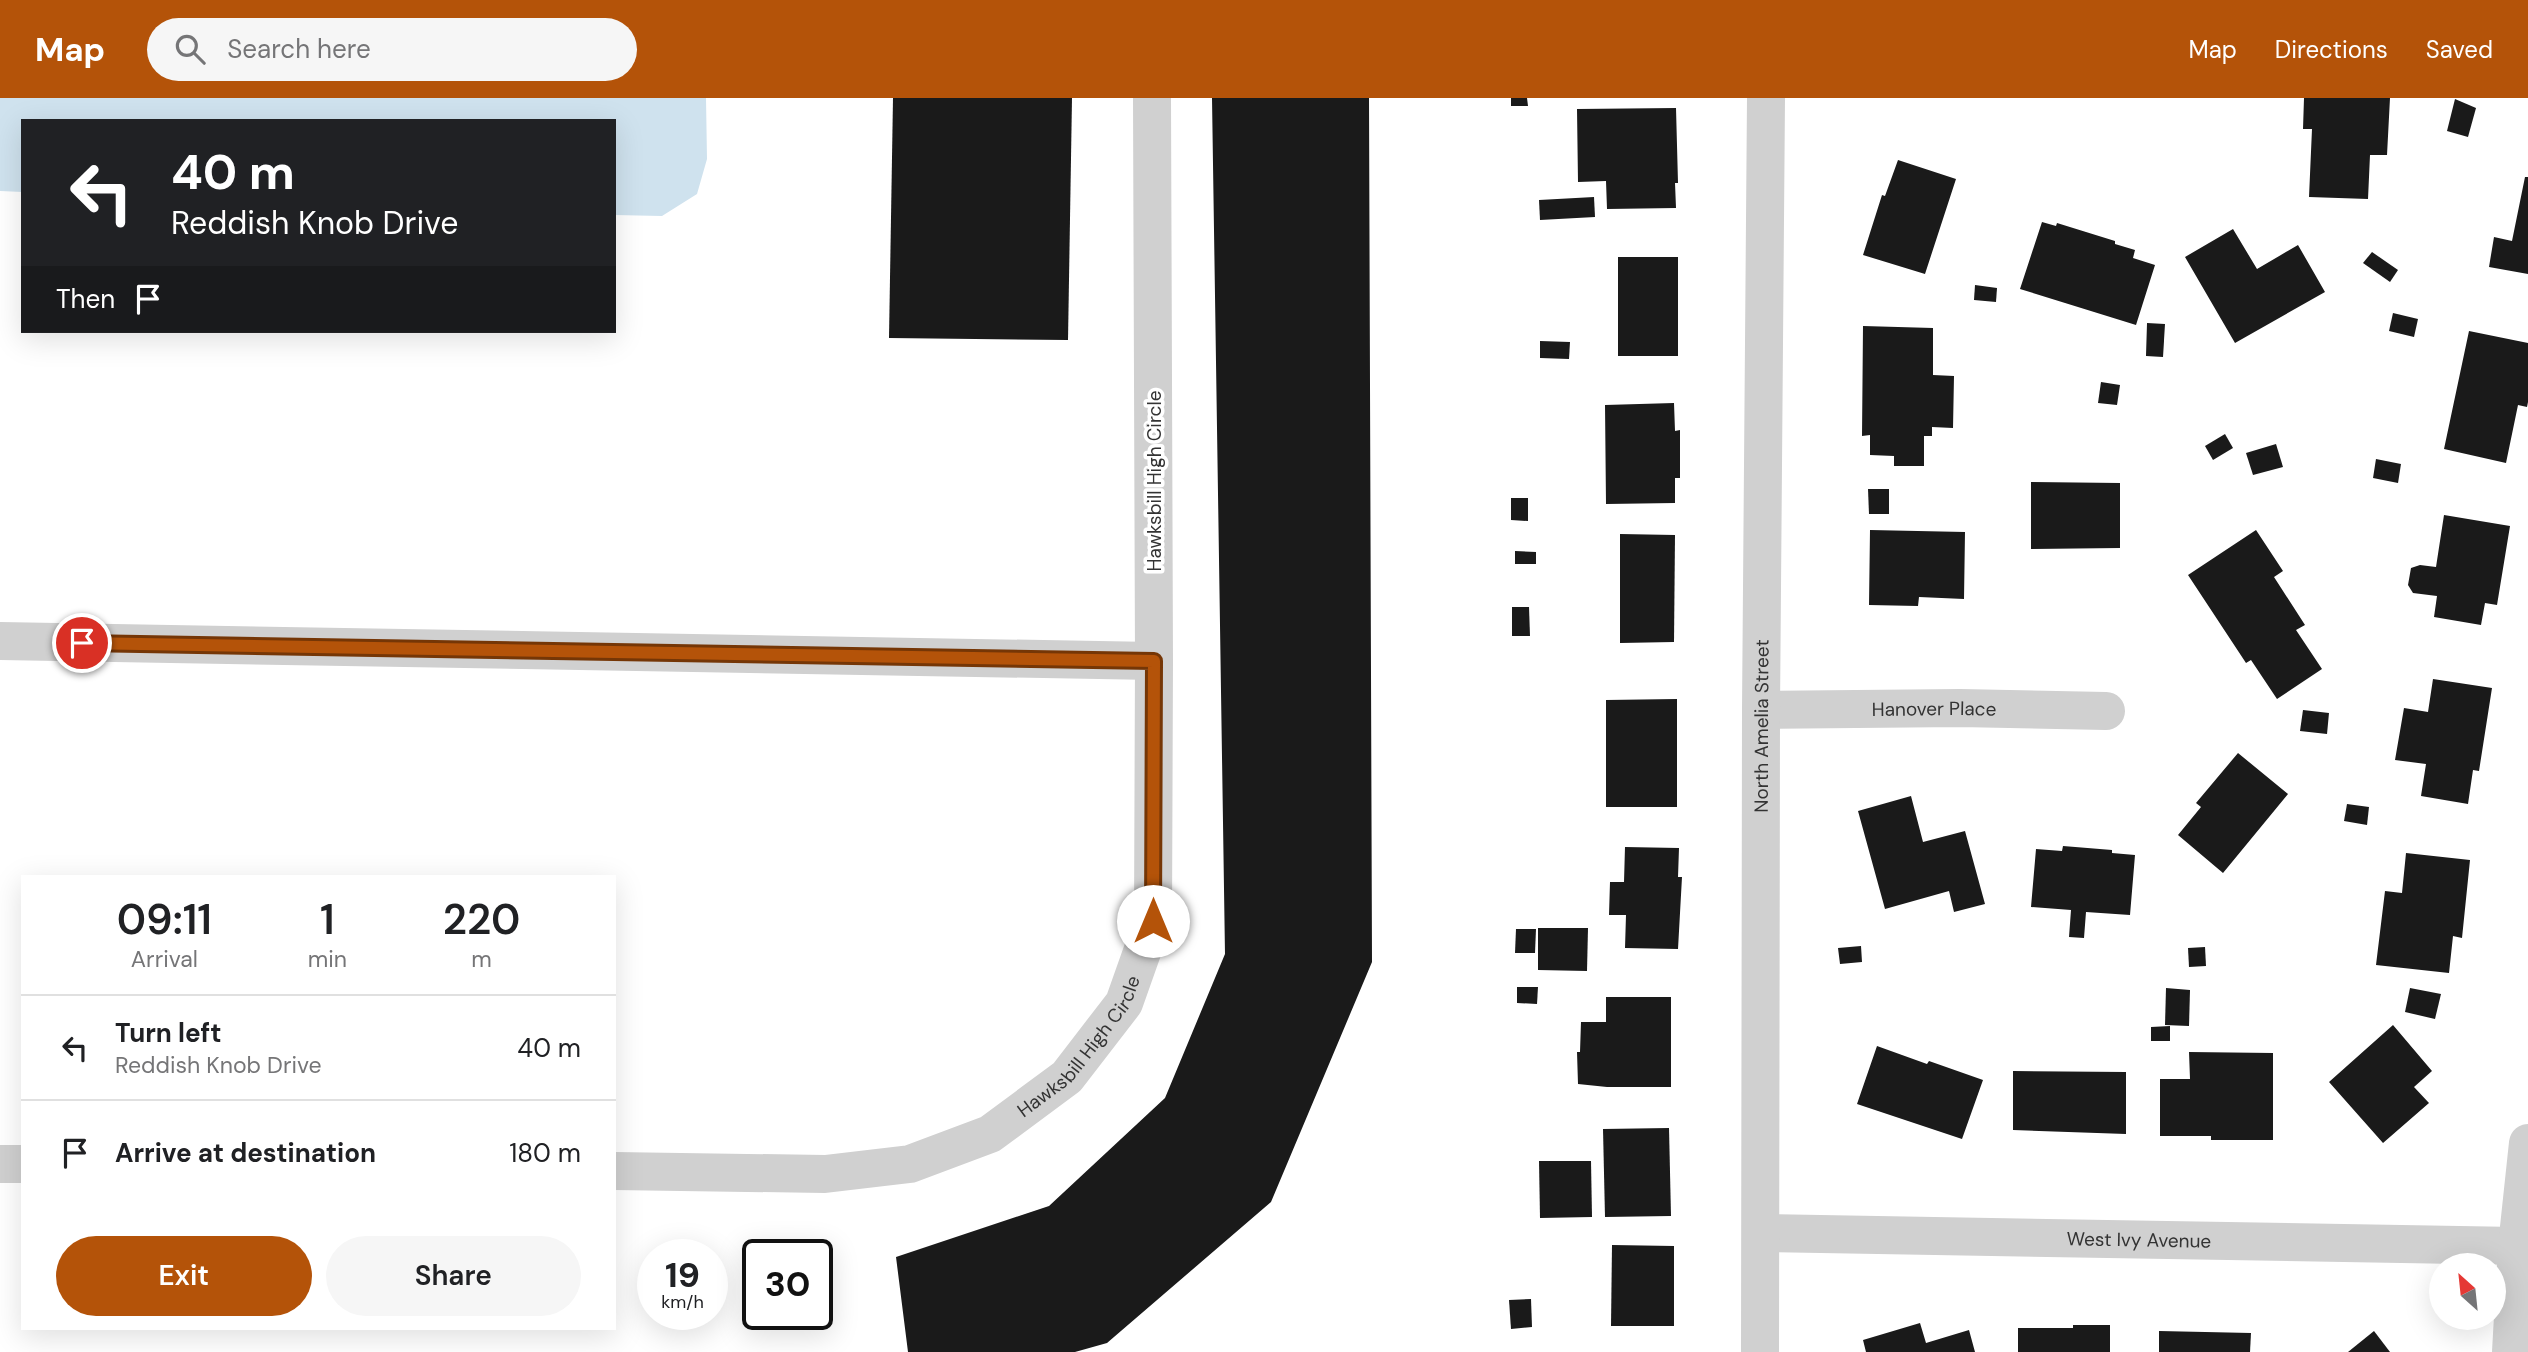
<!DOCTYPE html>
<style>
body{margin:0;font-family:"DM Sans",sans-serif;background:#f6f6f6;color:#202124;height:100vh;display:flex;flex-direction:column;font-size:26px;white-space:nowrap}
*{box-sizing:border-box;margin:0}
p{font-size:23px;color:#757577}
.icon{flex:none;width:38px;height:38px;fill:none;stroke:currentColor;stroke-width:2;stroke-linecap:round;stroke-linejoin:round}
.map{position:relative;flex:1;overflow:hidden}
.side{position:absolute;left:21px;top:777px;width:595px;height:455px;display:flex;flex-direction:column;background:#fff;border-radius:0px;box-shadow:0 7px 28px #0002}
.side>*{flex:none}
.banner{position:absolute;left:21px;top:21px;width:595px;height:214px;border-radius:0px;box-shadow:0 7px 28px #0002;background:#202124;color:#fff;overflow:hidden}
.needle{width:46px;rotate:333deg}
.tools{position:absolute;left:2429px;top:1155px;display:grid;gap:14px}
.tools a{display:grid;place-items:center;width:77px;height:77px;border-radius:50%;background:#fff;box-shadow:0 7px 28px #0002;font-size:35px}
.speed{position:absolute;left:637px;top:1141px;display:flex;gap:14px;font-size:35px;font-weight:700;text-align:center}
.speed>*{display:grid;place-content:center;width:91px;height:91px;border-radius:50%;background:#fff;box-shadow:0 7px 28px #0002;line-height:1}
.speed small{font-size:18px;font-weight:400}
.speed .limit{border:4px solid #111;border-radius:10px;background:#fff;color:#111}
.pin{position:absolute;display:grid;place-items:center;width:60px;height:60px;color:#fff;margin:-30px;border:4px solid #fff;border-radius:50%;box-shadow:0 2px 7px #0007}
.me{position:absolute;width:77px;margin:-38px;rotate:0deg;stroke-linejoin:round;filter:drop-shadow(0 0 5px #0008)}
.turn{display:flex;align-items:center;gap:24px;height:147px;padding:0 35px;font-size:32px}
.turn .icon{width:91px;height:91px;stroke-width:2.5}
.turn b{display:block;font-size:49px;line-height:60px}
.then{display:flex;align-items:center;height:66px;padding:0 35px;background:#0003;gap:14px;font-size:26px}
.eta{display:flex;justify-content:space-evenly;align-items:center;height:119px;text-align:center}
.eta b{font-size:42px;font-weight:600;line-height:49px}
.action{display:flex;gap:14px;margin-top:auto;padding:14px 35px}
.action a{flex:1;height:80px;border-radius:42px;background:#b45309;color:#fff;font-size:28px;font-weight:600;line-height:80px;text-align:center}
.action a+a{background:#f6f6f6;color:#202124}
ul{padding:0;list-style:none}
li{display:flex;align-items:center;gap:21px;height:105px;padding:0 35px;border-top:2px solid #e0e0e0}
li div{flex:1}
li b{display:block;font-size:26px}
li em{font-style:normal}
header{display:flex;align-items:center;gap:42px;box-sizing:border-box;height:98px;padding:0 35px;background:#b45309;color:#fff}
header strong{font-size:33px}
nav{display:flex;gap:38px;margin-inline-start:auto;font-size:24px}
.search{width:490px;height:63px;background:#f6f6f6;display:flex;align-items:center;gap:18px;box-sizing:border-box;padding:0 24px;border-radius:38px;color:#757577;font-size:26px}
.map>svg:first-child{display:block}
.water{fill:#cfe2ee}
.building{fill:#1a1a1a}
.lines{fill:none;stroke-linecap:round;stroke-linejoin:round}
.minor{stroke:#d0d0d0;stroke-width:38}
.route-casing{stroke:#753606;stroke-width:18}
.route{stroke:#b45309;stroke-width:12}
.labels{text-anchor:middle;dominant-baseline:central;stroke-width:7;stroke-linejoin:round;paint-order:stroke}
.street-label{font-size:19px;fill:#333;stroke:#fff}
</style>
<header>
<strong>Map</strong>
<div class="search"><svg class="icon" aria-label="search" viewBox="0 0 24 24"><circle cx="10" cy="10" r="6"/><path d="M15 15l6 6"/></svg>Search here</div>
<nav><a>Map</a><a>Directions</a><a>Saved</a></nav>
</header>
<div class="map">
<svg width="2528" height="1254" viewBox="0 0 2528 1254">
<rect width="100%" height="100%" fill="#fff"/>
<path class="water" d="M0,0h706l1,61 -10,35 -35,22 -48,-1v-94h-591v71l-23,-1z"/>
<g class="building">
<path d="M893,0h179l-4,242 -179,-2z"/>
<path d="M1212,0h157l3,864 -101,240 -164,141 -32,9h-167l-12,-95 153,-51 116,-108 60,-144z"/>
<path d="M1511,0h16l1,8h-17z"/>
<path d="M2304,0h86l-3,57h-17l-2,44 -59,-2 3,-68h-9z"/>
<path d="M2455,1l21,9 -8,29 -21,-6z"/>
<path d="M1676,10l2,75h-3l1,25 -69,1 -1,-28 -28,1 -1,-73z"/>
<path d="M1898,62l58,19 -31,95 -62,-19 19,-60 3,1z"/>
<path d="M2525,79h3v97l-39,-7 5,-30 18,4z"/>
<path d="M1594,99l1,20 -55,3 -1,-20z"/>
<path d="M2042,124l14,4 1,-3 58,18v3l20,6 -2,8 22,7 -19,60 -116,-36z"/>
<path d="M2233,131l24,40 41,-24 27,47 -90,51 -50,-86z"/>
<path d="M2372,154l26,18 -8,12 -27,-19z"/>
<rect x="1618" y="159" width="60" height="99"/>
<path d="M1975,187l22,3 -1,14 -22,-2z"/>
<path d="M2393,215l25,6 -4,18 -25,-6z"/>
<path d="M2147,225l18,1 -2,33 -17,-1z"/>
<path d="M1863,228l70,2v47l21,1 -1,52 -21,-1v9h-8v30h-30v-10l-24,-1v-20l-8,1z"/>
<path d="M2469,233l59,12v59l-1,5 -9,-2 -12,58 -62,-14z"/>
<path d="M1540,243l30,1 -1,17 -29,-1z"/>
<path d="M2101,284l19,3 -3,20 -19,-2z"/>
<path d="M1674,305l1,28 5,-1v48h-5v25l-69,1 -1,-99z"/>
<path d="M2225,336l8,14 -20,12 -8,-14z"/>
<path d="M2276,346l7,23 -30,8 -7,-22z"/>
<path d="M2376,361l25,5 -3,19 -25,-5z"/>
<path d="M2031,384l89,1v65l-89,1z"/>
<path d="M1868,391h21v25h-20z"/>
<path d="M1511,400h17v23l-17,-1z"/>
<path d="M2444,417l66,11 -13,79 -12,-2 -4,22 -47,-8 3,-21 -24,-3 -5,-8 3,-17 9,-3 16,2z"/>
<path d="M1870,432l95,2 -1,67 -45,-2 -1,9 -49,-1z"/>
<path d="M2256,432l27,41 -9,6 31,48 -9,5 26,39 -45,30 -26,-39 -5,3 -58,-88z"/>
<path d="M1620,436l55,1 -1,107 -54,1z"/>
<path d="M1515,453l21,1v12h-21z"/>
<path d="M1512,509h17l1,29h-18z"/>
<path d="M2433,581l59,9 -13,83 -6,-1 -5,34 -47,-8 5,-32 -31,-4 9,-52 24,4z"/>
<path d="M1677,601v108h-71v-107z"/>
<path d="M2303,612l26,3 -2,21 -27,-3z"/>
<path d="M2238,655l50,41 -65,79 -45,-38 23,-28 -5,-4z"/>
<path d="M1911,698l12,46 42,-11 20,73 -31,8 -5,-21 -64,18 -27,-98z"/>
<path d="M2347,706l22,3 -2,18 -23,-4z"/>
<path d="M2063,748l49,4v3l23,2 -5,60 -44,-3 -2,26 -15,-1 2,-27 -40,-3 5,-58 26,2z"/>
<path d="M1625,749l54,1 -1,29h4l-4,72 -53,-1 1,-33h-17l1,-33h14z"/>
<path d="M2406,755l64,7 -8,78 -9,-2 -4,37 -73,-8 9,-74 17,2z"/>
<path d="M1538,830h50l-1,43 -49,-1z"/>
<path d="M1516,831h20l-1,24h-20z"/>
<path d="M1861,848l1,16 -22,2 -2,-16z"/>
<path d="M2205,849l1,19 -17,1 -1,-19z"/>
<path d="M1517,889h21l-1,17 -20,-1z"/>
<path d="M2166,890l24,2 -1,36 -24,-1z"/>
<path d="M2410,890l31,6 -6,25 -30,-7z"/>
<path d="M1606,899h65v90h-64l-29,-3 -1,-32h3l1,-30h25z"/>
<path d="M2393,927l39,46 -18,16 15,16 -46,40 -54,-61z"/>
<path d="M2170,928v15h-19v-14z"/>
<path d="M1877,948l50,18 2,-3 54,19 -21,59 -105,-35z"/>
<path d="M2189,954l84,1v87h-62v-4h-51v-57h30z"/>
<path d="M2013,973l113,1v62l-113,-4z"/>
<path d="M1669,1030l2,88 -66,1 -2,-88z"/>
<path d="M1539,1063h52l1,56 -52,1z"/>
<path d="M1612,1147l62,1v80h-63z"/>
<path d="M1531,1201l1,28 -21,2 -2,-29z"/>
<path d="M1920,1225l6,20 43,-13 6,22h-109l-3,-12z"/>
<path d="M2073,1227h37v27h-92v-24h55z"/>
<path d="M2159,1233l92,2 -1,19h-91z"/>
<path d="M2374,1233l16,21h-42z"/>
</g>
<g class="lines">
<g class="minor">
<path d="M0,543l1154,20"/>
<path id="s1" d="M1761,612l199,-2 146,3"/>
<path d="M0,1066h23"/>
<path id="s2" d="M614,1073l211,3 85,-10 80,-30 77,-57 57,-74 29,-82 1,-260 -2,-563"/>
<path id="s3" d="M1761,1135l756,13"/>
<path id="s4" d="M1760,1254l1,-642 5,-612"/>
<path d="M2511,1254l6,-106 11,-103"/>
</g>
</g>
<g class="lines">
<defs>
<path id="route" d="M82,545l1072,18 -1,260"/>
</defs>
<use href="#route" class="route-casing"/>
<use href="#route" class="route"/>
</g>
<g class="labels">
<g class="street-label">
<text transform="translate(1154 383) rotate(-90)">Hawksbill High Circle</text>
<text stroke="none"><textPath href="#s1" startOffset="173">Hanover Place</textPath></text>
<text stroke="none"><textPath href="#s4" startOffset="626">North Amelia Street</textPath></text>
<text stroke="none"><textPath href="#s2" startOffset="509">Hawksbill High Circle</textPath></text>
<text stroke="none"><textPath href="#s3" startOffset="378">West Ivy Avenue</textPath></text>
</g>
</g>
</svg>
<div class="tools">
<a><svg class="needle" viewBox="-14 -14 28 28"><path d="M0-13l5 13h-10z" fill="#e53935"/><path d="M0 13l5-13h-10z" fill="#757577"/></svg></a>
</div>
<div class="speed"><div>19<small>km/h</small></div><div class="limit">30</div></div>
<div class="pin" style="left:82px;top:545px;background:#d93025"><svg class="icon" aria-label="arrive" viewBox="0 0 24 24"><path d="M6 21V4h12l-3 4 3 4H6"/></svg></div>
<svg class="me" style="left:1153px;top:823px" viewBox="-20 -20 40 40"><circle r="19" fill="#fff"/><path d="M0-13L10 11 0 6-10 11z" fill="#b45309"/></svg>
<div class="banner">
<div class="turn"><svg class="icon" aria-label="left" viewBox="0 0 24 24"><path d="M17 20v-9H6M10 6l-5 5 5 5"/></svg><div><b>40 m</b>Reddish Knob Drive</div></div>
<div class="then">Then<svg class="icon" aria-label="arrive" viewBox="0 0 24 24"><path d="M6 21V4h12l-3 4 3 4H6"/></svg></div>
</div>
<section class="side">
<div class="eta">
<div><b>09:11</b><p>Arrival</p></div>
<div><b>1</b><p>min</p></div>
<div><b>220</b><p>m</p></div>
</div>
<ul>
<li><svg class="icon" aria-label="left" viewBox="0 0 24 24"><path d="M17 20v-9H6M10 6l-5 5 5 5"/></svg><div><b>Turn left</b><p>Reddish Knob Drive</p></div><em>40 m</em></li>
<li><svg class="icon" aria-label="arrive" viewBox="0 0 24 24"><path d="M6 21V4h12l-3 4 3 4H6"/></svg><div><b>Arrive at destination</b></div><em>180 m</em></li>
</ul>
<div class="action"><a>Exit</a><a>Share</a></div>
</section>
</div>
